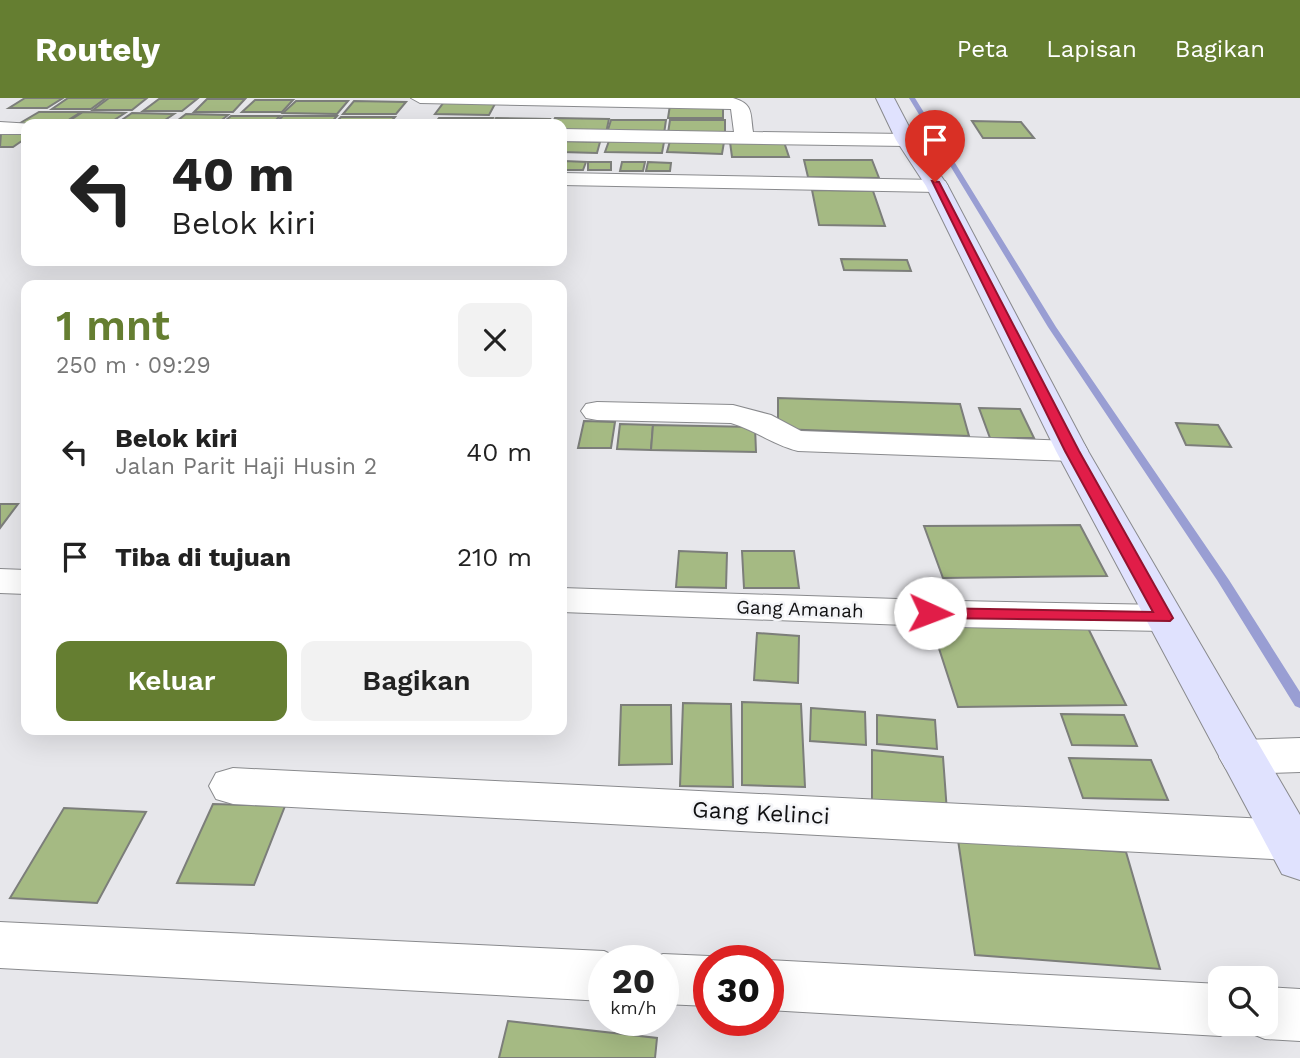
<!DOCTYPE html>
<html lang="id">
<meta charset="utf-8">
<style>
body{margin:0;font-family:"Work Sans",sans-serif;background:#f2f2f2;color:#222;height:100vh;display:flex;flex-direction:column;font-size:26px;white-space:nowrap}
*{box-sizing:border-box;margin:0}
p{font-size:23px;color:#767676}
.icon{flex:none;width:38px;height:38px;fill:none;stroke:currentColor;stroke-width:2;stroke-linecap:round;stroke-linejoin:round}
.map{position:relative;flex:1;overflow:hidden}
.details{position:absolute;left:21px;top:182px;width:546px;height:455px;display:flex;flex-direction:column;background:#fff;border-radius:14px;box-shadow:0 7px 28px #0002}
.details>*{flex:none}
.guide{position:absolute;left:21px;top:21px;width:546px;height:147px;border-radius:14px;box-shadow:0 7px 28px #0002;background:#fff;color:#222;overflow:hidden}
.fabs{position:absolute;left:1208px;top:868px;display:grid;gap:14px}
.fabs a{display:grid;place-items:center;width:70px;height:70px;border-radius:14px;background:#fff;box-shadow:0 7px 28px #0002;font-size:35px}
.speed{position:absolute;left:588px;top:847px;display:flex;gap:14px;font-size:35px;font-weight:700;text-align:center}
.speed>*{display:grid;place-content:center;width:91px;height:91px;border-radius:50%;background:#fff;box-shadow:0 7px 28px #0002;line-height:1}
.speed small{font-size:18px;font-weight:400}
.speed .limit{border:10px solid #d22;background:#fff;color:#111}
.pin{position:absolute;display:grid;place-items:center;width:60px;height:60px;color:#fff;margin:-72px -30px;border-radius:50% 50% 50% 0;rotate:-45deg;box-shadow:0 0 7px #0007}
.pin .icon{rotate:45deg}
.me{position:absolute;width:77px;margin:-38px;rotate:92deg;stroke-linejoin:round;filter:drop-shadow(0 0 5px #0008)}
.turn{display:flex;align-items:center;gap:24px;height:147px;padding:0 35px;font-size:32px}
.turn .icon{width:91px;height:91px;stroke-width:2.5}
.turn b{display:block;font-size:49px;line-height:60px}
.round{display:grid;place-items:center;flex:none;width:74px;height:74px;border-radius:14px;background:#f2f2f2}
.summary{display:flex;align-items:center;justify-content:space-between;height:119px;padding:0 35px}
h1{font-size:42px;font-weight:600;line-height:52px;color:#657e31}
.action{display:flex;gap:14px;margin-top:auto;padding:14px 35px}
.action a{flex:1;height:80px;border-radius:14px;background:#657e31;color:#fff;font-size:28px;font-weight:600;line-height:80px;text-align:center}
.action a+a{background:#f2f2f2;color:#222}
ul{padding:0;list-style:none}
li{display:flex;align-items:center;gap:21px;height:105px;padding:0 35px}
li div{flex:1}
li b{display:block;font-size:26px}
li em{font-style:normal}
header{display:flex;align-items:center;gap:42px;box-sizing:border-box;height:98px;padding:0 35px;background:#657e31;color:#fff}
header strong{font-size:33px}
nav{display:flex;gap:38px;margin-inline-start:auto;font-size:24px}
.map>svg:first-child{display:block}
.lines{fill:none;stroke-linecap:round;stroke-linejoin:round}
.stream{fill:#999ed3;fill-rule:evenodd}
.building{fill:#a5ba83;stroke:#7c7e7a;stroke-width:2}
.street-casing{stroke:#898a8d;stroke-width:2}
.secondary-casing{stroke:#898a8d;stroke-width:2}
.street{fill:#fff;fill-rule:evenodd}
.secondary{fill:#e0e2fe;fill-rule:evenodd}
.route{fill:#e11d48;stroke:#92132f;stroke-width:2}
.labels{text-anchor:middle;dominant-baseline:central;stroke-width:5;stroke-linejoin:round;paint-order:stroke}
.street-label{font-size:19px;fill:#111112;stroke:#f4f5f8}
.near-street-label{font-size:23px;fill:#111112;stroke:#f4f5f8}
</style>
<header>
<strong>Routely</strong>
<nav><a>Peta</a><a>Lapisan</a><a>Bagikan</a></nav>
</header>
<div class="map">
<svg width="1300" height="960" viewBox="0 0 1300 960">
<rect width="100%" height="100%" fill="#e7e7eb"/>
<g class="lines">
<path class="stream" d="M909,0h6l141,229 173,253 71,112v16l-5,-2 -78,-126 -169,-253z"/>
</g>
<g class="building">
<path d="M25,0h38l-16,10h-38z"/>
<path d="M68,0h38l-15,11h-39z"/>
<path d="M109,0h38l-15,12h-39z"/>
<path d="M159,1h38l-15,12h-39z"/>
<path d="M207,1h38l-12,13h-39z"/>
<path d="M255,2h38l-11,12h-40z"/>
<path d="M296,3h52l-11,13 -54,-1z"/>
<path d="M354,3l52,1 -10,12h-53z"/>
<path d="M444,4h52l-7,13 -54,-1z"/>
<path d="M670,7l53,1v12h-55z"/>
<path d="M39,14h42l-19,12 -47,2z"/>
<path d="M83,14l42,1 -17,11h-44z"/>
<path d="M132,15l42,1 -15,10h-43z"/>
<path d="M186,16l42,1 -11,9h-44z"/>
<path d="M231,18h49l-8,8h-51z"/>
<path d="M283,18h54l-7,8h-56z"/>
<path d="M341,19h54l-6,7h-55z"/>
<path d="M439,20h54l-3,6h-56z"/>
<path d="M496,20l54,1 -2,5h-56z"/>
<path d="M555,20l54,1 -3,14 -44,-1v-8h-10z"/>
<path d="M611,22h55l-2,14 -57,-1z"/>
<path d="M670,22h55v14l-57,-1z"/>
<path d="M972,23l49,1 13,16h-51z"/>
<path d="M1,35h25v5l-13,9h-13z"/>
<path d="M562,43l38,1 -3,11 -35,-1z"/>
<path d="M609,43l55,1 -2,11 -57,-1z"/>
<path d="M670,43l54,1 -2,12 -55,-2z"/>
<path d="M730,44h54l5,15h-57z"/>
<path d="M804,62h68l7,18 -71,-1z"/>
<path d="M564,63l22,1 -3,8h-21z"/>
<rect x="588" y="64" width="23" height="8"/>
<path d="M622,64h23l-2,9h-23z"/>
<path d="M648,64l23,1 -1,8h-24z"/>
<path d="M812,92l61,1 12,35 -66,-1z"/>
<path d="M841,161l66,1 4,11 -67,-1z"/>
<path d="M778,300l182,6 9,32 -191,-7z"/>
<path d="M979,310l41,1 14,29h-44z"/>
<path d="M584,323l31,1 -4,26h-33z"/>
<path d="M1176,325l42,2 13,22 -45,-2z"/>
<path d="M620,326l33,1 -2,25 -34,-1z"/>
<path d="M653,327l102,2 1,25 -105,-2z"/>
<path d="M0,406h18l-18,24z"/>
<path d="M1080,427l27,51 -164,2 -19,-52z"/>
<path d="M679,453l48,2 -1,35 -50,-1z"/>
<path d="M742,453h52l5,37h-55z"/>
<path d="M1087,528l39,79 -168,2 -26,-80z"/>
<path d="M757,535l42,3 -1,47 -44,-3z"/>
<path d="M742,604l59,2 4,83 -63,-2z"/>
<path d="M683,605l48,1 2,83 -53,-1z"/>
<path d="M621,607h50l1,59 -53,1z"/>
<path d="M811,610l54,4 1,33 -56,-4z"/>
<path d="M1061,616l63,1 13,31 -65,-1z"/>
<path d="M877,617l58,5 2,29 -60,-5z"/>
<path d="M872,652l71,7 4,55 -75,-8z"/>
<path d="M1069,660l82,2 17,40 -85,-2z"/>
<path d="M213,706l72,2 -31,79 -77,-2z"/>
<path d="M64,710l82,4 -49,91 -87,-5z"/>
<path d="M958,742l168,12 34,117 -185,-14z"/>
<path d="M508,923l149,17 -2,20h-156z"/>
</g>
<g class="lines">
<defs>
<g id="street">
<path d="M411,0h322c21,6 17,15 20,34l153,2 10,6 -10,6 -344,-5v-12l172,3 -3,-23 -311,-6z"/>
<path d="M0,24l33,2h-7v10h-26z"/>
<path d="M562,75l375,7 8,1 3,5 -3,5 -8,1 -375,-7z"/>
<path d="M597,304l136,3 38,10 30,16 271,10 12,3 4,7 -4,7 -12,3 -274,-10c-25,-6 -43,-21 -67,-28l-134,-3 -11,-2 -5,-7 5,-7z"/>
<path d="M0,471l26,1v24l-26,-1z"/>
<path d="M562,490l396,13 206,4 14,4 6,9 -6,9 -14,4 -206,-4 -396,-15z"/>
<path d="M1300,640v34l-58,2 -16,-5 -7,-12 7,-12 16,-5z"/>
<path d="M233,670l1056,52 11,4v32l-11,4 -1056,-56 -17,-5 -7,-13 7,-13z"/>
<path d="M0,824l604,29 21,10h-21v40l-604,-33z"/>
<path d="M663,856l46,2 12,5h-12v45l-46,-2v-43h-18z"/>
<path d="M768,862l452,24v40h45v-37l35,2v52l-35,-2 -20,-8 -3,-6 -2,3 -20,8 -452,-26z"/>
</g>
<path id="secondary" d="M876,0h18l22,42 32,46 140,265 212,364v65l-18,-6 -226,-423 -130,-265 -30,-46z"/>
</defs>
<use href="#street" class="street-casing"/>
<use href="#secondary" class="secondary-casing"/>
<use href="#street" class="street"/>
<use href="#secondary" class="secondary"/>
</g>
<path class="route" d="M932,83l7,1 140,269 94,167 -3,3 -240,-3 -8,-5 8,-5 223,4 -88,-161z"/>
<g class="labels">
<g class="street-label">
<text transform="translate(800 511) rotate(2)">Gang Amanah</text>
</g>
<g class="near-street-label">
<text transform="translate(761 715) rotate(3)">Gang Kelinci</text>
</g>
</g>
</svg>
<div class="fabs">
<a><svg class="icon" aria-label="search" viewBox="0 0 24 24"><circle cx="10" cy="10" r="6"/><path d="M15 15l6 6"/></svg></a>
</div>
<div class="speed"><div>20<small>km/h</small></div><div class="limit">30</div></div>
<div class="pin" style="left:935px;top:84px;background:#d93025"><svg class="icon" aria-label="arrive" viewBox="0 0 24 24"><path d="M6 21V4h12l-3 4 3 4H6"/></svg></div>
<svg class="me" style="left:930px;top:515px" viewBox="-20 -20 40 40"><circle r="19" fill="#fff"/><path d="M0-13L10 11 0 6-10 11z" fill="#e11d48"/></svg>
<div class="guide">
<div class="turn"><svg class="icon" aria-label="left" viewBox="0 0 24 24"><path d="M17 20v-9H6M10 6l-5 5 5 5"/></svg><div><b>40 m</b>Belok kiri</div></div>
</div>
<section class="details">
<div class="summary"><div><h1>1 mnt</h1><p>250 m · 09:29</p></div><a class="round"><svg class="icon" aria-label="close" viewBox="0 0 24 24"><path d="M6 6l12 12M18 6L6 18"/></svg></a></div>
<ul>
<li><svg class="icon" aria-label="left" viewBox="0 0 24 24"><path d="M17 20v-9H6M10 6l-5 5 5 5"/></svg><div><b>Belok kiri</b><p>Jalan Parit Haji Husin 2</p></div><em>40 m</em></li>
<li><svg class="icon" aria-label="arrive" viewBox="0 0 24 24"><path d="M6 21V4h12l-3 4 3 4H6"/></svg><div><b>Tiba di tujuan</b></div><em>210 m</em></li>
</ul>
<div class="action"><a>Keluar</a><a>Bagikan</a></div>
</section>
</div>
